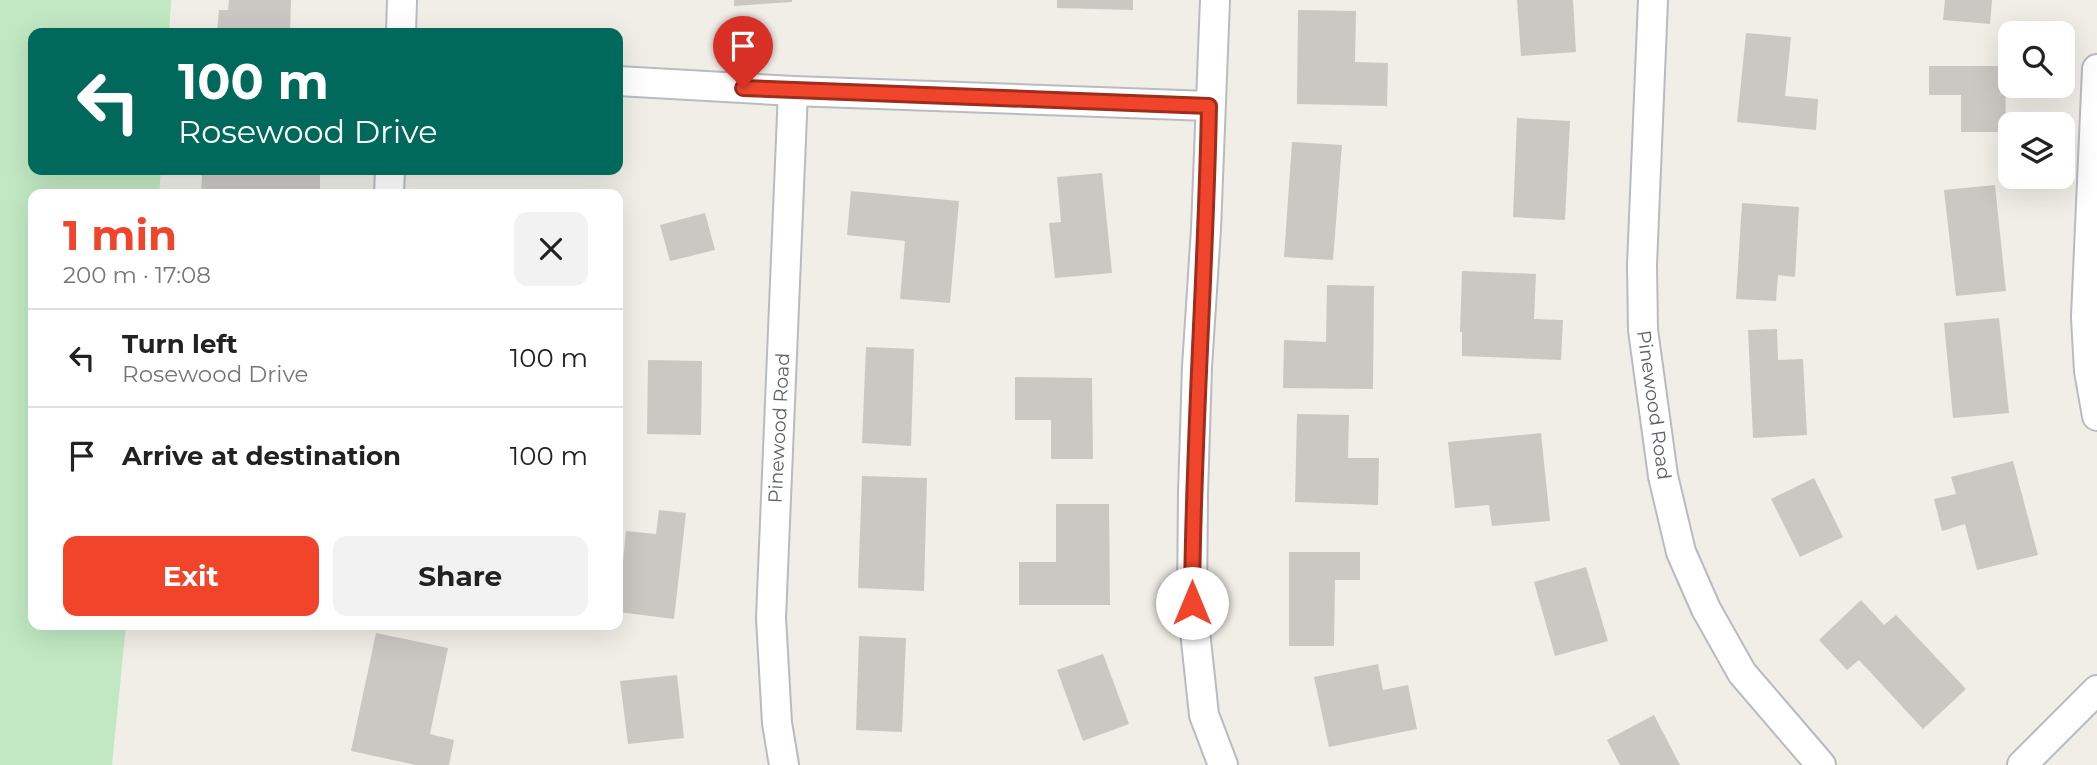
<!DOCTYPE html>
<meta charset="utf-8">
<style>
body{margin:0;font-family:Montserrat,sans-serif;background:#f2f2f2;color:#222;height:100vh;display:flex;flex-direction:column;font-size:26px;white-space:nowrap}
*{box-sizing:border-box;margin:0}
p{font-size:23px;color:#767676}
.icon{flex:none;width:38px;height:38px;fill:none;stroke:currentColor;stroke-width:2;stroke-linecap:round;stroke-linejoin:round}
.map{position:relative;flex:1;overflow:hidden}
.drawer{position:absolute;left:28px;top:189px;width:595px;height:441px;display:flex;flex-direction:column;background:#fff;border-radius:14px;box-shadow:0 7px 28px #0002}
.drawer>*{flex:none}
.banner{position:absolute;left:28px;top:28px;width:595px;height:147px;border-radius:14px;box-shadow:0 7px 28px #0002;background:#00695c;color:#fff;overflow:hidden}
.fabs{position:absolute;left:1998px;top:21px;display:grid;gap:14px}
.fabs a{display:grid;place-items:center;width:77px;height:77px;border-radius:14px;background:#fff;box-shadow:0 7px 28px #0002;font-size:35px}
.pin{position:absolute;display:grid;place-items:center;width:60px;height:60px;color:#fff;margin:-72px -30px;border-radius:50% 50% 50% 0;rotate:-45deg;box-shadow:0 0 7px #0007}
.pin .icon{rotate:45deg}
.me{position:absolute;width:77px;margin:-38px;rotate:0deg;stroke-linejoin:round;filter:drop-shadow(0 0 5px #0008)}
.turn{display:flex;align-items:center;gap:24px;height:147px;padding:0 35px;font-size:32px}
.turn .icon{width:91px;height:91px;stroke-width:2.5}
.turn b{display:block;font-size:49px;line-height:60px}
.round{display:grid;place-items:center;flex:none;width:74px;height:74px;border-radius:14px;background:#f2f2f2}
.overview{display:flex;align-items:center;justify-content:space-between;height:119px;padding:0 35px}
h1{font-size:42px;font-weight:700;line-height:52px;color:#f1452b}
.button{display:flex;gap:14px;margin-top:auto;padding:14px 35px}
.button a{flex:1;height:80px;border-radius:14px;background:#f1452b;color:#fff;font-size:28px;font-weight:700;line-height:80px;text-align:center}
.button a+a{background:#f2f2f2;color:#222}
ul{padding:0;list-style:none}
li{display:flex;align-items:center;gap:21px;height:98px;padding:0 35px;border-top:2px solid #e0e0e0}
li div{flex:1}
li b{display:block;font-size:26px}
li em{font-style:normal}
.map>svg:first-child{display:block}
.green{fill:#c1e8c3}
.building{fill:#cbc8c3}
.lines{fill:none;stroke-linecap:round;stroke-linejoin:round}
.minor-casing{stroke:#b8bbc0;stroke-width:32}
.minor{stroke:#fff;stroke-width:28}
.route-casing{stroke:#9d2d1c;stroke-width:18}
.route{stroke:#f1452b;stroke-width:12}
.labels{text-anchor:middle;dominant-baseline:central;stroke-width:6;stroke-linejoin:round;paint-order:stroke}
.street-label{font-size:19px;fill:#5d6167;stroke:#fff}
</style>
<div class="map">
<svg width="2097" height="765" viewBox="0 0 2097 765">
<rect width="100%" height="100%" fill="#f0eee6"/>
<path class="green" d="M0,0h171l-2,33h-136v137h128l-2,24h-126v431h93l-14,140h-112z"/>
<g class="building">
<path d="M229,0h62l-1,33h-73l2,-23h9z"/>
<path d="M734,0h58v2l-58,4z"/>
<path d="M1057,0h76v10l-76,-2z"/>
<path d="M1517,0h56l3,52 -55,4z"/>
<path d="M1945,0h47l-2,24 -47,-4z"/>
<path d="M1298,10l58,1 -1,51 33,1 -1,43 -90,-2z"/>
<path d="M1746,33l45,4 -6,59 33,3 -2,31 -79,-8z"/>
<path d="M1929,66h76l1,66h-45v-37h-32z"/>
<path d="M1517,118l53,3 -5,99 -52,-3z"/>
<path d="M1292,142l50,3 -9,115 -49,-3z"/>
<path d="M198,170h58v2l64,2v20h-119l1,-18z"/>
<path d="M1102,173l10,100 -57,5 -6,-55 12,-1 -4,-45z"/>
<path d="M1995,185l11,106 -50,5 -12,-106z"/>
<path d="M851,191l108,10 -9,102 -50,-4 5,-58 -58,-6z"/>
<path d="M1742,203l57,4 -4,70 -17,-2 -2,26 -40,-2z"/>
<path d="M705,213l10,37 -45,11 -10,-36z"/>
<path d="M1462,271l74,3 -2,45 29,1 -2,40 -99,-4v-24h-2z"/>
<path d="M1327,285l47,1 -1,103 -90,-1 1,-48 42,2z"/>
<path d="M1999,318l10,95 -56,5 -9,-95z"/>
<path d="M1777,329l1,31 25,-1 4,76 -54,3 -5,-108z"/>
<path d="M866,347l48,2 -3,97 -49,-3z"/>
<path d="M648,360l54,1 -1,74 -54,-1z"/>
<path d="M1015,377l77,1 1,81h-42v-39h-36z"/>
<path d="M1297,414l52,1 -1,43h31l-1,47 -83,-3z"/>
<path d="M1541,433l9,88 -58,5 -3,-21 -34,3 -7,-66z"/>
<path d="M2013,461l25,94 -61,15 -12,-46 -23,7 -8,-32 22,-5 -5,-17z"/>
<path d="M862,476l65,2 -3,113 -66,-3z"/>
<path d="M1814,478l29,59 -43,20 -29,-58z"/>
<path d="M1056,504h53l1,101h-91v-43h37z"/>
<path d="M659,510l27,3 -12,106 -56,-7 8,-81 30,3z"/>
<path d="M1289,552h71v28h-25l-1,66h-45z"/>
<path d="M1586,567l22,74 -53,15 -21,-74z"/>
<path d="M1861,600l23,25 12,-10 70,74 -43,40 -64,-69 -12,10 -28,-30z"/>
<path d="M376,633l72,15 -18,86 24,6 -5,25h-33l-65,-14z"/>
<path d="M859,636l47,2 -4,94 -46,-2z"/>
<path d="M1103,654l26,70 -46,17 -26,-71z"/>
<path d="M1378,664l5,26 25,-5 9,44 -88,18 -15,-70z"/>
<path d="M677,675l7,63 -56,6 -8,-63z"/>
<path d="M1654,715l26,50h-60l-13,-25z"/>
</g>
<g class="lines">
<defs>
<g id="minor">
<path d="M1215,0l-9,229 -9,138 -4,126 -1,110 12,112 19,50"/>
<path d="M1653,0l-11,265 1,65 20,146 18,76 25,57 36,64 79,92"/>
<path d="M401,33l1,-33"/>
<path d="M2097,69l-11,248 3,54 8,45"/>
<path d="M618,81l175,10 416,15"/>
<path d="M389,194l1,-24"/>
<path d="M784,765l-7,-42 -6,-105 22,-527"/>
<path d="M2022,765l75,-75"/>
</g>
</defs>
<use href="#minor" class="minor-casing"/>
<use href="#minor" class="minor"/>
</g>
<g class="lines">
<defs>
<path id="route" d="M743,88l466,18c-3,165 -16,331 -17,497"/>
</defs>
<use href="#route" class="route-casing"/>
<use href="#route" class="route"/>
</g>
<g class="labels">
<g class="street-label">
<text transform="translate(1654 405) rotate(82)">Pinewood Road</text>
<text transform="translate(779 428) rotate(-87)">Pinewood Road</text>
</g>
</g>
</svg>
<div class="fabs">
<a><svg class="icon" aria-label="search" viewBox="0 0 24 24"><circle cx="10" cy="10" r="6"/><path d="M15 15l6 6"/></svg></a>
<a><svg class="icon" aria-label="layers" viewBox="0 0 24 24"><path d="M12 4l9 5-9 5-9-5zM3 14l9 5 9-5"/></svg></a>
</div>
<div class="pin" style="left:743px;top:88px;background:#d93025"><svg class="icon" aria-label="arrive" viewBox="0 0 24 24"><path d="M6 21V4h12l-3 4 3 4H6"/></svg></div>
<svg class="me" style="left:1192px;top:603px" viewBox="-20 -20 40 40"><circle r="19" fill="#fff"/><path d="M0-13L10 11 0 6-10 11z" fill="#f1452b"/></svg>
<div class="banner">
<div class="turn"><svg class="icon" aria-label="left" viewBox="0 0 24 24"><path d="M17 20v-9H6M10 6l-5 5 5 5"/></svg><div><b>100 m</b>Rosewood Drive</div></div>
</div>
<section class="drawer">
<div class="overview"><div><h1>1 min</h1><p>200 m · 17:08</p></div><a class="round"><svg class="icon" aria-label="close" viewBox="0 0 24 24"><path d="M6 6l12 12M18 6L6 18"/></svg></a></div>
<ul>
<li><svg class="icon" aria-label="left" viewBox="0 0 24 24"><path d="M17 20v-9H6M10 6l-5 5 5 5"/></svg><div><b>Turn left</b><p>Rosewood Drive</p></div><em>100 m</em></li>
<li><svg class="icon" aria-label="arrive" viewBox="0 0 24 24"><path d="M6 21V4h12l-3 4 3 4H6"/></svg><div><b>Arrive at destination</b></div><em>100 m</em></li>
</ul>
<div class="button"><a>Exit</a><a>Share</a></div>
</section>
</div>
